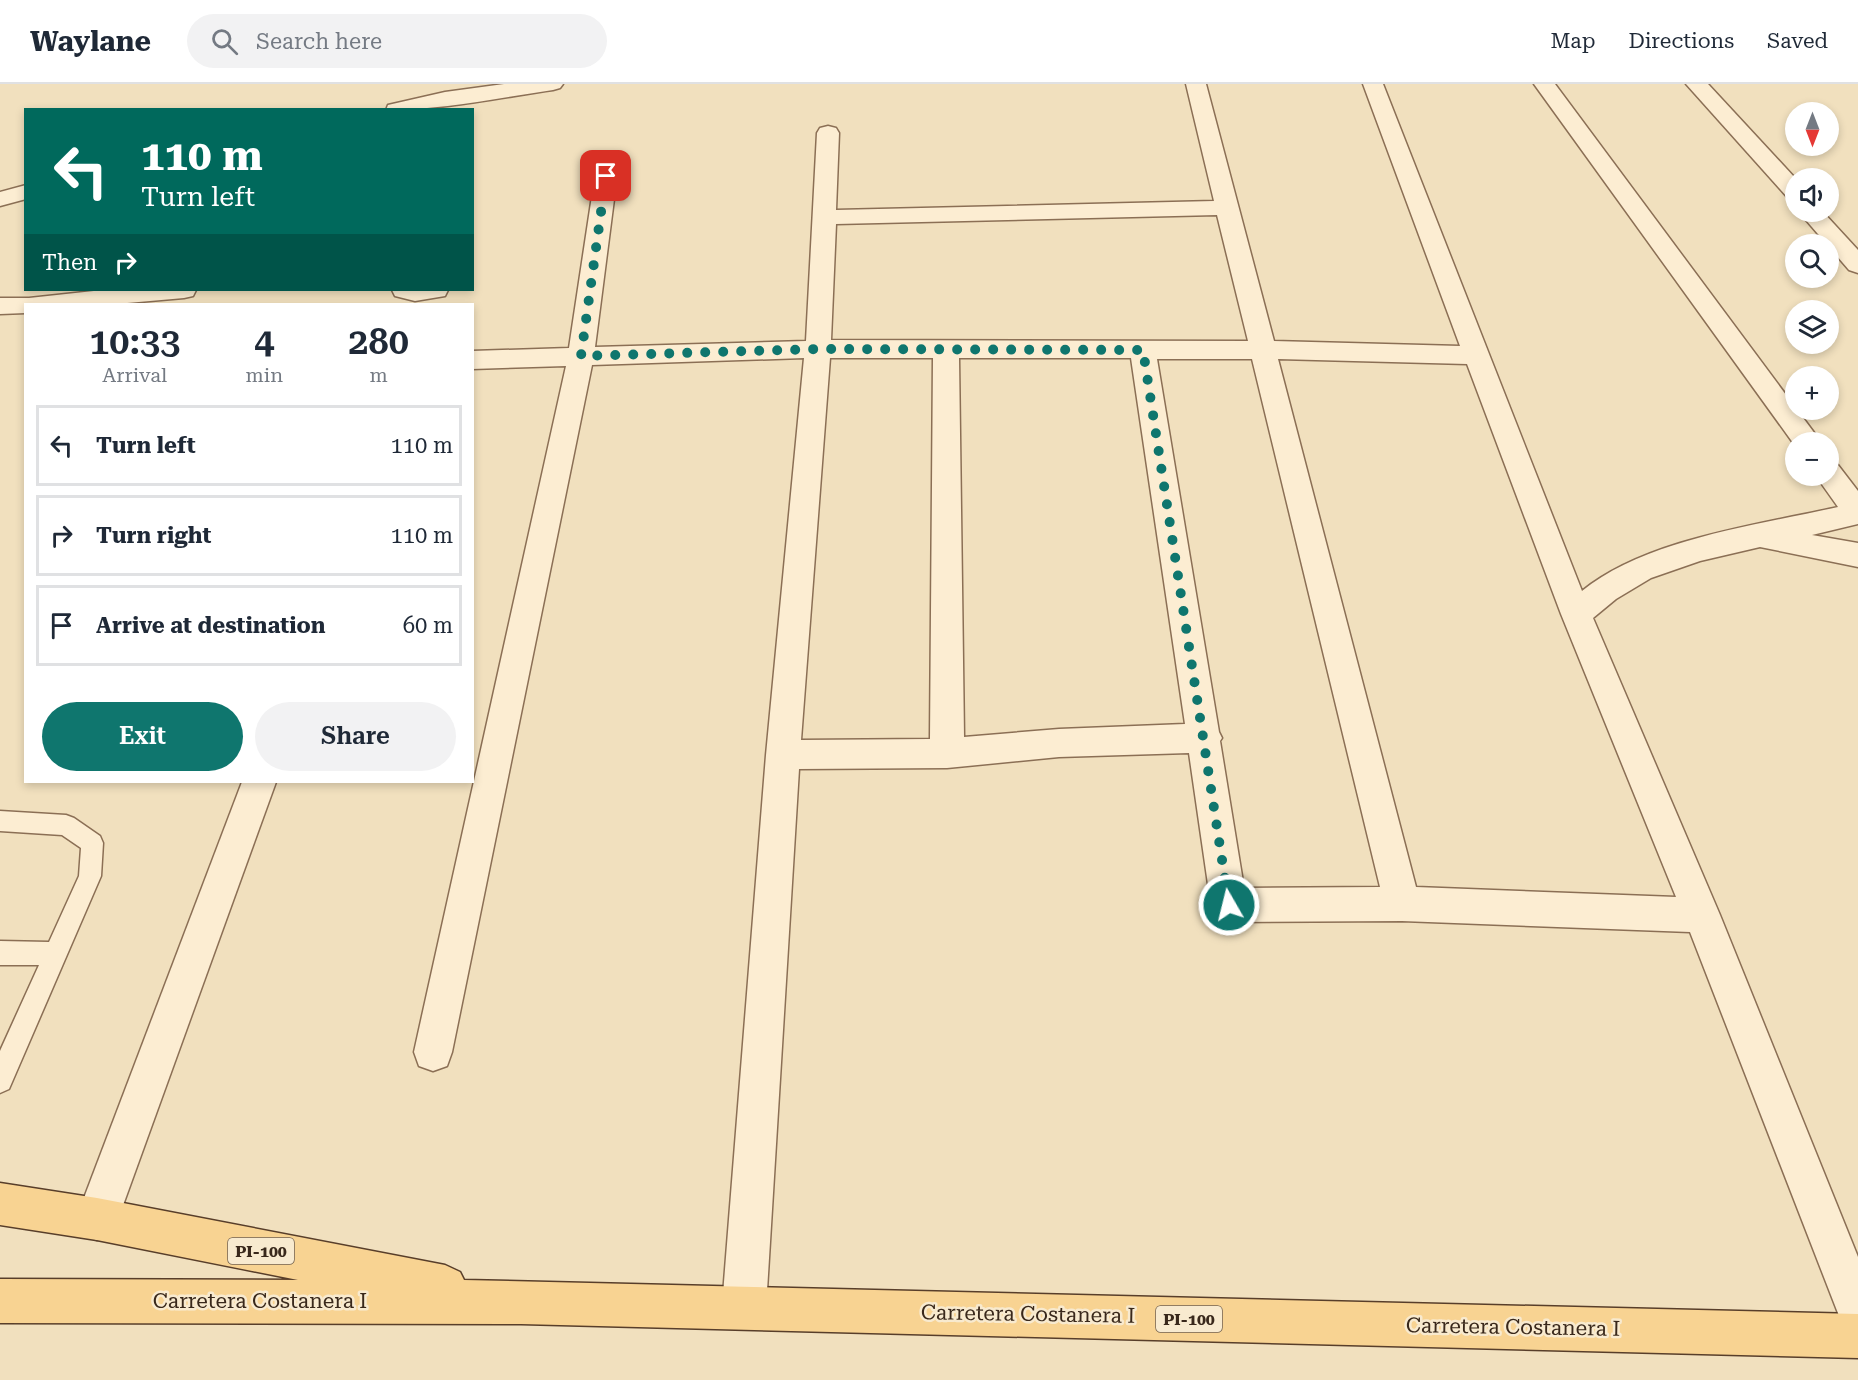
<!DOCTYPE html>
<meta charset="utf-8">
<style>
body{margin:0;font-family:"Roboto Serif",serif;background:#f2f2f3;color:#1f2937;height:100vh;display:flex;flex-direction:column;font-size:22px;white-space:nowrap}
*{box-sizing:border-box;margin:0}
p{font-size:20px;color:#747a83}
.icon{flex:none;width:33px;height:33px;fill:none;stroke:currentColor;stroke-width:2;stroke-linecap:round;stroke-linejoin:round}
.map{position:relative;flex:1;overflow:hidden}
.details{position:absolute;left:24px;top:219px;width:450px;height:480px;display:flex;flex-direction:column;background:#fff;border-radius:0px;box-shadow:0 3px 9px #0003}
.details>*{flex:none}
.top-card{position:absolute;left:24px;top:24px;width:450px;height:183px;border-radius:0px;box-shadow:0 3px 9px #0003;background:#00695c;color:#fff;overflow:hidden}
.needle{width:39px;rotate:180deg}
.tools{position:absolute;left:1785px;top:18px;display:grid;gap:12px}
.tools a{display:grid;place-items:center;width:54px;height:54px;border-radius:50%;background:#fff;box-shadow:0 3px 9px #0003;font-size:30px}
.pin{position:absolute;display:grid;place-items:center;width:51px;height:51px;color:#fff;margin:-26px;border-radius:12px;box-shadow:0 3px 9px #0006}
.me{position:absolute;width:66px;margin:-33px;rotate:352deg;stroke-linejoin:round;filter:drop-shadow(0 0 4px #0008)}
.turn{display:flex;align-items:center;gap:21px;height:126px;padding:0 18px;font-size:27px}
.turn .icon{width:78px;height:78px;stroke-width:2.5}
.turn b{display:block;font-size:42px;line-height:51px}
.then{display:flex;align-items:center;height:57px;padding:0 18px;background:#0003;gap:12px;font-size:22px}
.eta{display:flex;justify-content:space-evenly;align-items:center;height:102px;text-align:center}
.eta b{font-size:36px;font-weight:600;line-height:42px}
.primary-button{display:flex;gap:12px;margin-top:auto;padding:12px 18px}
.primary-button a{flex:1;height:69px;border-radius:36px;background:#0f766e;color:#fff;font-size:24px;font-weight:600;line-height:69px;text-align:center}
.primary-button a+a{background:#f2f2f3;color:#1f2937}
ul{padding:0;list-style:none}
li{display:flex;align-items:center;gap:18px;height:81px;margin:0 12px 9px;padding:0 6px;border:3px solid #e0e1e3;border-radius:0px}
li div{flex:1}
li b{display:block;font-size:22px}
li em{font-style:normal}
header{display:flex;align-items:center;gap:36px;box-sizing:border-box;height:84px;padding:0 30px;background:#fff;border-bottom:2px solid #e0e1e3}
header strong{font-size:28px}
nav{display:flex;gap:33px;margin-inline-start:auto;font-size:21px}
.search{width:420px;height:54px;background:#f2f2f3;display:flex;align-items:center;gap:15px;box-sizing:border-box;padding:0 21px;border-radius:33px;color:#747a83;font-size:22px}
.map>svg:first-child{display:block}
.lines{fill:none;stroke-linecap:round;stroke-linejoin:round}
.service-casing{stroke:#8b6f55;stroke-width:3}
.minor-casing{stroke:#8b6f55;stroke-width:3}
.primary-casing{stroke:#583e2a;stroke-width:3}
.service{fill:#fcedd2;fill-rule:evenodd}
.minor{fill:#fcedd2;fill-rule:evenodd}
.primary{fill:#f8d392;fill-rule:evenodd}
.route{stroke:#0f766e;stroke-width:10;stroke-dasharray:0 18}
.labels{text-anchor:middle;dominant-baseline:central;stroke-width:5;stroke-linejoin:round;paint-order:stroke}
.shield{fill:#f8eacf;stroke:#726251;stroke-width:1.5}
.shield-label{font-size:16px;font-weight:bold;fill:#39281b}
.near-street-label{font-size:21px;fill:#39281b;stroke:#f8eacf}
</style>
<header>
<strong>Waylane</strong>
<div class="search"><svg class="icon" aria-label="search" viewBox="0 0 24 24"><circle cx="10" cy="10" r="6"/><path d="M15 15l6 6"/></svg>Search here</div>
<nav><a>Map</a><a>Directions</a><a>Saved</a></nav>
</header>
<div class="map">
<svg width="1858" height="1296" viewBox="0 0 1858 1296">
<rect width="100%" height="100%" fill="#f1e0be"/>
<g class="lines">
<defs>
<path id="service" d="M0,727l66,4 8,3 26,18 3,7 -2,33 -92,213 -9,4v-42l39,-86h-39v-24l49,1 30,-66 2,-28 -19,-13 -62,-4z"/>
<g id="minor">
<path d="M504,0h59l-3,4 -7,2c-55,8 -112,20 -167,20l2,-5 57,-13z"/>
<path d="M1186,0h20l68,257 186,5 -97,-262h20l199,507c64,-52 176,-66 256,-84l-22,-31h12v-14l10,3 20,26v33l-46,11 46,8v24l-98,-20 -60,14 -49,17 -35,21 -23,19 127,297 138,342v76l-15,-7 -153,-394 -288,-11 -173,1 -13,-5 -5,-12 -22,-152 -130,4 -112,11 -148,1 -33,538 -7,15 -15,7 -15,-7 -7,-15 44,-552 38,-397 -212,7 -140,687 -5,14 -14,5 -14,-5 -5,-14 152,-686 -94,3v-18l97,-3 26,-172 3,-5 8,-2 8,2 3,5 -22,171 211,-6 11,-208 3,-5 8,-2 8,2 3,5 -3,77 378,-9zM1217,131l31,126 -417,-1 5,-116zM830,274h103l-3,381 -129,1zM959,274h172l54,366 -126,5 -95,8zM1157,275h95l128,528 -136,1 -24,-147 2,-3 -3,-6zM1278,275l189,5 94,250 115,283 -260,-10z"/>
<path d="M1534,0h21l266,358h-25v5z"/>
<path d="M1686,0h22l88,95v21l-8,-2z"/>
<path d="M26,101v14l-26,7v-14z"/>
<path d="M1799,128h24l35,38v23l-9,-3z"/>
<path d="M103,206h93l-3,6 -9,2 -68,6h-90v9l-26,1v-16h29z"/>
<path d="M392,206h56l-3,6 -30,5 -20,-5z"/>
<path d="M242,698h34l-158,437 -6,15 -15,6 -15,-6 -6,-15z"/>
</g>
<path id="primary" d="M0,1099l97,15 348,67 15,7 4,8 1394,34v44l-1337,-34 -521,-1v-44l298,1 -201,-40 -97,-15z"/>
</defs>
<use href="#service" class="service-casing"/>
<use href="#minor" class="minor-casing"/>
<use href="#primary" class="primary-casing"/>
<use href="#service" class="service"/>
<use href="#minor" class="minor"/>
<use href="#primary" class="primary"/>
</g>
<g class="lines">
<path class="route" d="M606,92l-25,180 237,-7 325,1 86,555"/>
</g>
<g class="labels">
<g class="shield">
<rect x="228" y="1154" width="66" height="26" rx="4.5"/>
<rect x="1156" y="1222" width="66" height="26" rx="4.5"/>
</g>
<g class="shield-label">
<text x="261" y="1167">PI-100</text>
<text x="1189" y="1235">PI-100</text>
</g>
<g class="near-street-label">
<text x="260" y="1217">Carretera Costanera I</text>
<text transform="translate(1028 1230) rotate(1)">Carretera Costanera I</text>
<text transform="translate(1513 1243) rotate(1)">Carretera Costanera I</text>
</g>
</g>
</svg>
<div class="tools">
<a><svg class="needle" viewBox="-14 -14 28 28"><path d="M0-13l5 13h-10z" fill="#e53935"/><path d="M0 13l5-13h-10z" fill="#747a83"/></svg></a>
<a><svg class="icon" aria-label="sound" viewBox="0 0 24 24"><path d="M4 9h4l5-4v14l-5-4H4zM17 9q2 3 0 6"/></svg></a>
<a><svg class="icon" aria-label="search" viewBox="0 0 24 24"><circle cx="10" cy="10" r="6"/><path d="M15 15l6 6"/></svg></a>
<a><svg class="icon" aria-label="layers" viewBox="0 0 24 24"><path d="M12 4l9 5-9 5-9-5zM3 14l9 5 9-5"/></svg></a>
<a>+</a>
<a>−</a>
</div>
<div class="pin" style="left:606px;top:92px;background:#d93025"><svg class="icon" aria-label="arrive" viewBox="0 0 24 24"><path d="M6 21V4h12l-3 4 3 4H6"/></svg></div>
<svg class="me" style="left:1229px;top:821px" viewBox="-20 -20 40 40"><circle r="17" fill="#0f766e" stroke="#fff" stroke-width="3"/><path d="M0-11L8 9 0 5-8 9z" fill="#fff"/></svg>
<div class="top-card">
<div class="turn"><svg class="icon" aria-label="left" viewBox="0 0 24 24"><path d="M17 20v-9H6M10 6l-5 5 5 5"/></svg><div><b>110 m</b>Turn left</div></div>
<div class="then">Then<svg class="icon" aria-label="right" viewBox="0 0 24 24"><path d="M7 20v-9h11M14 6l5 5-5 5"/></svg></div>
</div>
<section class="details">
<div class="eta">
<div><b>10:33</b><p>Arrival</p></div>
<div><b>4</b><p>min</p></div>
<div><b>280</b><p>m</p></div>
</div>
<ul>
<li><svg class="icon" aria-label="left" viewBox="0 0 24 24"><path d="M17 20v-9H6M10 6l-5 5 5 5"/></svg><div><b>Turn left</b></div><em>110 m</em></li>
<li><svg class="icon" aria-label="right" viewBox="0 0 24 24"><path d="M7 20v-9h11M14 6l5 5-5 5"/></svg><div><b>Turn right</b></div><em>110 m</em></li>
<li><svg class="icon" aria-label="arrive" viewBox="0 0 24 24"><path d="M6 21V4h12l-3 4 3 4H6"/></svg><div><b>Arrive at destination</b></div><em>60 m</em></li>
</ul>
<div class="primary-button"><a>Exit</a><a>Share</a></div>
</section>
</div>
